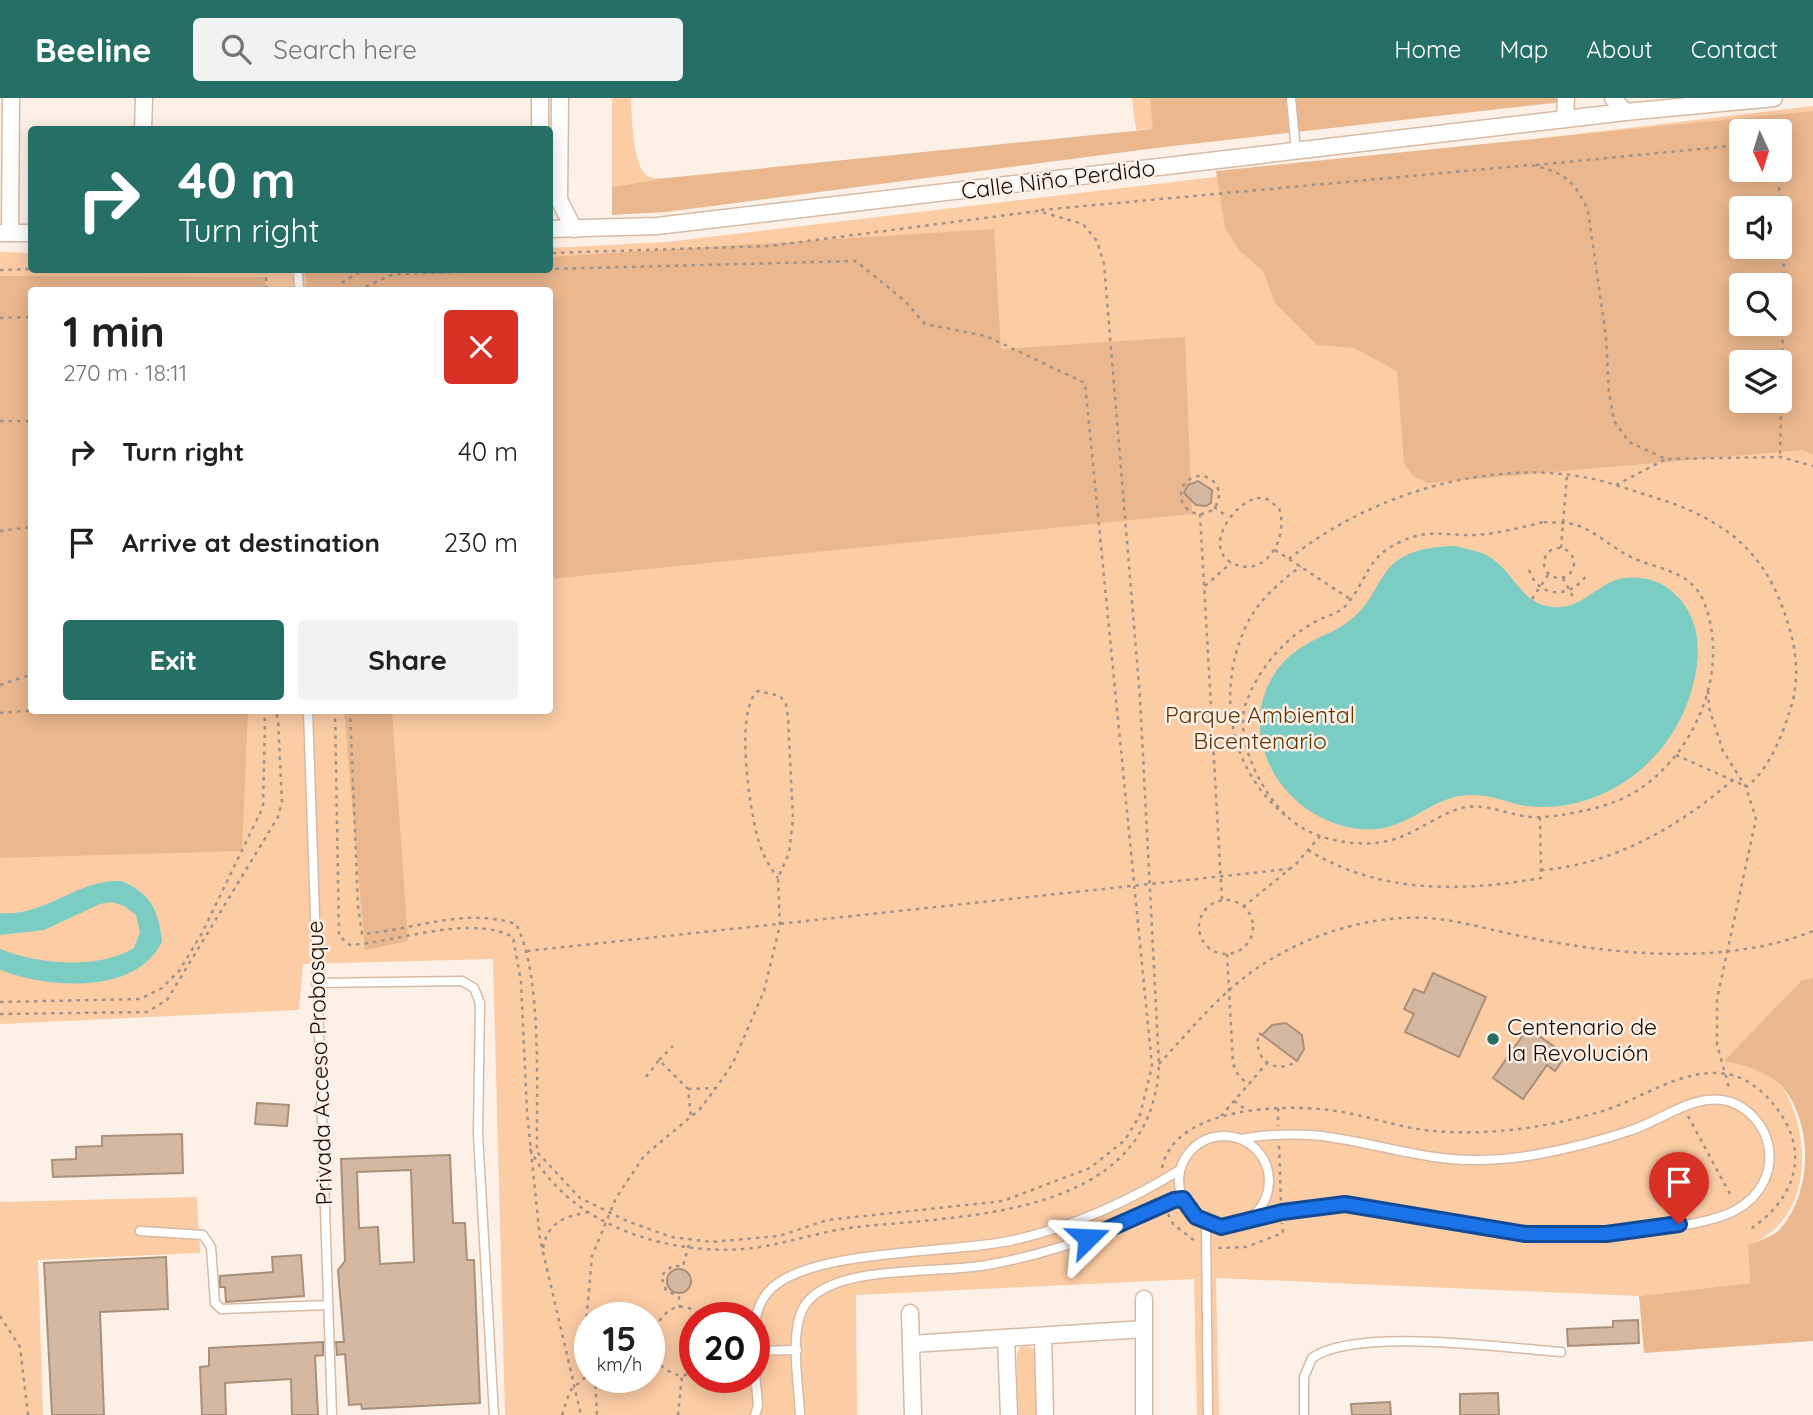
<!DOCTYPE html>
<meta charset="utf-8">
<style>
body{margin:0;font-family:Quicksand,sans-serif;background:#f2f2f2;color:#202124;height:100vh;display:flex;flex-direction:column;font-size:26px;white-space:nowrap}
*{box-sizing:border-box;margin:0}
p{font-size:23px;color:#757577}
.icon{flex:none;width:38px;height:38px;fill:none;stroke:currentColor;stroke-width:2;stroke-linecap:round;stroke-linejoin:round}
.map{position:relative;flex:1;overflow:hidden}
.panel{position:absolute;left:28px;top:189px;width:525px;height:427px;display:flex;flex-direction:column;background:#fff;border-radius:7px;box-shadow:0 4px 18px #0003}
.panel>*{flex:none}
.guide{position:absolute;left:28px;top:28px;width:525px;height:147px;border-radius:7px;box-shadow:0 4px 18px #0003;background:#266f67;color:#fff;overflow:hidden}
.needle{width:46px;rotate:176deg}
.fabs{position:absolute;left:1729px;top:21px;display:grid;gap:14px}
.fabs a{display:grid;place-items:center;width:63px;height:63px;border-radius:7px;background:#fff;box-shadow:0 4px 18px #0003;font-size:35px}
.speed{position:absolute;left:574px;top:1204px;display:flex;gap:14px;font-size:35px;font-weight:700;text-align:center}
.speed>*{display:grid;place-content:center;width:91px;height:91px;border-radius:50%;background:#fff;box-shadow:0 4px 18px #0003;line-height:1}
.speed small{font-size:18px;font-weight:400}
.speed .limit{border:10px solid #d22;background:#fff;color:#111}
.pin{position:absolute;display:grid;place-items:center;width:60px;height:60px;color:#fff;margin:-72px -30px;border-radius:50% 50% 50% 0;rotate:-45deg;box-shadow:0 0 7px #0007}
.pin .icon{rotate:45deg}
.me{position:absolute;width:77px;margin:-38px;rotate:69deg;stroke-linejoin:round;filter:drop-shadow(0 0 5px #0008)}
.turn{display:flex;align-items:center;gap:24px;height:147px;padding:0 35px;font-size:32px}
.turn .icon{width:91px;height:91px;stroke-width:2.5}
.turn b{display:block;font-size:49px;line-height:60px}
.round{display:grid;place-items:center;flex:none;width:74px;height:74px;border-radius:7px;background:#f2f2f2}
.overview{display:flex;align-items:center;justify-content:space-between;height:119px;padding:0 35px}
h1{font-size:42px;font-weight:700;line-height:52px}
.button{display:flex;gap:14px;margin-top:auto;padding:14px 35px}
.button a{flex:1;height:80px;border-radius:7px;background:#266f67;color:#fff;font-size:28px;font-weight:700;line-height:80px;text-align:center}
.button a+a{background:#f2f2f2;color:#202124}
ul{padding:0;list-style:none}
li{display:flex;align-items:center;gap:21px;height:91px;padding:0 35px}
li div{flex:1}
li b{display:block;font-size:26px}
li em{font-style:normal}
header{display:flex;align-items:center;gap:42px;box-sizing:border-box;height:98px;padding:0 35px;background:#266f67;color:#fff}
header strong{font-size:33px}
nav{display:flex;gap:38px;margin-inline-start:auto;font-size:24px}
.search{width:490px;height:63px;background:#f2f2f2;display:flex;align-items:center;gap:18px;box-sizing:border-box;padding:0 24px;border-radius:7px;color:#757577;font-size:26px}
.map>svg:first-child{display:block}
.green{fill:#fccca5;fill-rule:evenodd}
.forest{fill:#ebb78e;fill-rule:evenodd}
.water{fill:#7bccc2}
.building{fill:#d5b8a1;stroke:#aa8f79;stroke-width:2;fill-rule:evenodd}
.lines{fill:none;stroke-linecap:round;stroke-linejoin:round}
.service-casing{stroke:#d7baa3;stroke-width:11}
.minor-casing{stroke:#d7baa3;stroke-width:19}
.path{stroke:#9e938a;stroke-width:2.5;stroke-dasharray:3.5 5;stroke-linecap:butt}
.service{stroke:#fff;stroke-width:8}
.minor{stroke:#fff;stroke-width:16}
.route-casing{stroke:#114b97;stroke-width:18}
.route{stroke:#1a73e8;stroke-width:12}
.poi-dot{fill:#266f67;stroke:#fdf1e7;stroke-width:2.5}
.labels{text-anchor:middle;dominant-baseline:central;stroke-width:5;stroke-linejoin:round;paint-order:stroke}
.street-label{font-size:23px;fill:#150b04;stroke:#fdf1e7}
.park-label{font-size:23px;fill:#613300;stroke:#fdf1e7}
.poi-label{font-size:23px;fill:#150b04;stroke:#fdf1e7;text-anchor:start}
</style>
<header>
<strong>Beeline</strong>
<div class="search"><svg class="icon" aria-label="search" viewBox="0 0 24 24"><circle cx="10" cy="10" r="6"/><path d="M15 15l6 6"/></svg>Search here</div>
<nav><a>Home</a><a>Map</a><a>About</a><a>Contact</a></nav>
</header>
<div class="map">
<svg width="1813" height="1317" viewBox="0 0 1813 1317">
<rect width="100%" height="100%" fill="#fdf1e7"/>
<g class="green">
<path d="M612,0h19c1,19 1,61 14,76 5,5 14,4 21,4l-54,9z"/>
<path d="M1132,0h18l4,31 -18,1z"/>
<path d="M1813,8v872l-11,2 -77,81c20,6 43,9 58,27 30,50 29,134 -35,157l2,38 -111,13 -423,-18 3,137h-22l-3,-136 -338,16 1,120h-352l-12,-456 -190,5 -4,46 -299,14v-772l31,1 1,17h518v-22l117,-6zM1741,33h39v39h-39zM1741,110h39v39h-39zM1741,187h39v39h-39zM32,192h518v420h-518zM1741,264h39v39h-39zM590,1220h59v59h-59zM695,1220h59v59h-59z"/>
<path d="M197,1099l3,56 -162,7 5,155h-43v-213z"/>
<path d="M1029,1248l8,6 1,63h-21v-62l3,-6z"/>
</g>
<g class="forest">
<path d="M1150,0h411l1,4 -406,46 -490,64 -54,3v-28l54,-9 487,-49z"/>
<path d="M1813,13v344l-10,-5 -375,33 -14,-6 -10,-13 -7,-93 -43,-23 -37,-3 -42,-42 -12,-32 -23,-20 -15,-23 -9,-57zM1780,33v39h-39v-39zM1780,110v39h-39v-39zM1780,187v39h-39v-39zM1780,264v39h-39v-39z"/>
<path d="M994,131l7,120 184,-12 7,177 -642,65v-289h-243l-2,-20h245v-13z"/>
<path d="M0,178l266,1 -1,13h-233v420l216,1 -6,140 -242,7z"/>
<path d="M344,613h48l16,230 -43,9z"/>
<path d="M1813,880v363l-169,12 -5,-57 111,-13 -2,-38c11,-4 25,-8 33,-17 32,-38 32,-105 1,-142 -16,-15 -37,-20 -58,-25l78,-81z"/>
</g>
<g class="water">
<path d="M1455,448c14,4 28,5 39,14 20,15 28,41 53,46 33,8 48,-23 77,-28 15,-2 32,1 45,11 37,29 33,74 18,115 -25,65 -90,110 -161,102 -17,-3 -34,-11 -53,-11 -42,-2 -64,39 -112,34 -77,-7 -133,-96 -81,-163 15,-18 34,-26 55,-36 59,-30 27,-82 120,-84z"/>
<path d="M121,783c30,12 38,30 41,61 -27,54 -115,46 -162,28v-21c36,15 99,21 134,-1l6,-16 -4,-17 -12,-9 -12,-4 -12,2 -56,26 -44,5v-22c45,4 77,-34 121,-32z"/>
</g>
<g class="building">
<path d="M1198,383l14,9 -1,13 -5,3 -10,-1 -12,-12 4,-8z"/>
<path d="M1433,875l53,24 -27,60 -54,-25 9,-18 -10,-5 10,-20 10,4z"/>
<path d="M1286,925l16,12 2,14 -7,12 -35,-26 10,-10z"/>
<path d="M1528,930l38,27 -11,16 -8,-6 -24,34 -30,-21z"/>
<path d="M257,1005l32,2 -2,21 -32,-2z"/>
<path d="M182,1036l1,39 -130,4 -1,-17 24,-1v-12l26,-1v-10z"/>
<path d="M450,1057l3,68h12l2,37h7l6,143 -118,6 -1,-5 -12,1 -4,-51 -8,1 -1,-13h8l-6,-72 7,-9 -4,-102zM411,1072l3,92 -34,2 -2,-37 -19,1 -2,-56z"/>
<path d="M301,1157l3,41 -78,6 -1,-15h-5v-11l53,-4 -1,-15z"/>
<path d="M166,1159l2,52 -68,3 4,103h-52l-8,-152z"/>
<circle cx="679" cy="1183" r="12"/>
<path d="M1638,1222l1,23 -71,3 -1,-17 46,-2v-6z"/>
<path d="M323,1244v13l-8,1 3,59h-26l-1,-36 -66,4 1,32h-24l-2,-48 9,-1v-18z"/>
<path d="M1498,1295l1,22h-39v-21z"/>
<path d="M1390,1304l1,13h-39l-1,-11z"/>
</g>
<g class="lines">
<defs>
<g id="service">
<path d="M1291,0l5,53"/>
<path d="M298,172l1,20"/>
<path d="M308,612l24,705"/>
<path d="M316,885l146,-2 12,7 6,15 -2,131 16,281"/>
<circle cx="1224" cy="1083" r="45"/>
<path d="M1241,1041c79,-14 119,7 193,18 32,5 69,3 100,-2 33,-6 66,-14 98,-25 31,-10 63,-39 99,-28 17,6 33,23 37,42 6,27 -7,52 -32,66 -40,22 -166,28 -214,23 -59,-6 -117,-25 -177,-29l-24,1 -71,14"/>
<path d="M1206,1125l2,192"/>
<path d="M140,1133l63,4 8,12 4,56 6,6 107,-4"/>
<path d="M755,1253l42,-1"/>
<path d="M755,1317l3,-9c-2,-34 -14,-86 10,-114 37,-44 187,-38 246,-52 61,-14 113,-38 166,-70"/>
<path d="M800,1317c-1,-31 -13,-90 8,-114 32,-37 132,-27 179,-36 42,-7 83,-20 123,-35 25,-10 46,-30 73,-30"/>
<path d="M1304,1317v-38l8,-19c44,-31 191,-10 249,-6"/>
</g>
<g id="minor">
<path d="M560,0l-1,102 15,29"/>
<path d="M1613,0l12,14"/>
<path d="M1565,21l1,-21"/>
<path d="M143,32l1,-32"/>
<path d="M540,32v-32"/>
<path d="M550,131l107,-3 968,-114 149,-14"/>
<path d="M2,135h30"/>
<path d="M10,135l1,-135"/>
<path d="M1144,1201v116"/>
<path d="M910,1215l3,102"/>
<path d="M1043,1238l2,79"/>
<path d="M1006,1240l3,77"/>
<path d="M911,1246l233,-15"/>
</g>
</defs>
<use href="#service" class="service-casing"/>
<use href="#minor" class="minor-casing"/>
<g class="path">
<path d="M1536,67l205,-20"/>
<path d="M1778,72l6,103 -4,184"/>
<path d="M1041,112l489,-45c32,6 45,15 58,46l18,126 3,56 5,28 15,21 37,17 114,-2 33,9"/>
<path d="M0,172l32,-1"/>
<path d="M262,172l4,7 1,13"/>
<path d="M337,192l6,-8 20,-12"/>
<path d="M358,192l36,-16 128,-4"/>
<path d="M0,220l32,-1"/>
<path d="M0,323h32"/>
<circle cx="1200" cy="397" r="19"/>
<path d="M1616,387l50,-26"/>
<path d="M1257,400l10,1 12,9c10,29 -13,72 -47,55 -28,-14 -2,-58 25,-65z"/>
<path d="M1214,409l14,10"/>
<path d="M1200,416l22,386"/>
<path d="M1544,424c10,1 22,0 32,3 20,6 36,23 55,32 27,13 60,13 73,45 27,68 -9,153 -69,190 -21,13 -50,19 -73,23 -10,1 -22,3 -32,2 -21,-2 -41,-13 -63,-10 -21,3 -44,21 -64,29 -29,13 -71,8 -99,-7 -35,-19 -72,-86 -58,-126 12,-33 37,-64 69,-81 11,-7 24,-7 33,-19 20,-25 19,-46 52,-61 29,-14 45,-6 75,-7 23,-1 46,-8 69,-13z"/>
<path d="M0,433l32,-4"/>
<path d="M1561,450l6,-72"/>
<circle cx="1559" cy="465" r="15"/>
<path d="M1275,452l75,49"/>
<path d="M1289,461c79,-64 199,-101 300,-81 20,4 41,12 61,18 63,19 108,46 132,110 13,34 20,68 8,104 -8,26 -21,60 -44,77"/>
<path d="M1529,472c9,28 41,29 57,6"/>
<path d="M1563,480l11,21"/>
<path d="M1205,488l26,-23"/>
<path d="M1532,501l16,-24"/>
<path d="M0,587l32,-11"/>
<path d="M1708,593l1,17 14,43 23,36 10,32 -39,180v46l13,46"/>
<path d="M335,612l4,226 11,9c47,-3 121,-31 163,-8l8,45 6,130 13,127 41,176"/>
<path d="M350,612l8,196 4,28c52,-4 102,-27 154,-10 27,51 20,168 21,228l43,46 47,23 44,16 41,5 67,-6 48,-16 176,-19 87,-33 35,-28 15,-25 12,-49 -67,-683 -99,-47 -61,-12 -20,-23 -49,-40 -306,8"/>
<path d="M0,615l37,-3"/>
<path d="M1676,657l67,30"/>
<path d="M1285,717c-58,-47 -70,-129 -36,-195 12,-22 32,-39 52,-54"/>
<path d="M1308,752c71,44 155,42 233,28l-1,-61"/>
<path d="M1541,772c73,-5 143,-46 196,-94"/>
<circle cx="1226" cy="829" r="27"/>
<path d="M1243,809l54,-44 23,-27"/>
<path d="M527,853l762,-82"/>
<path d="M1227,856l6,109 3,9 12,13"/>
<path d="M0,904l140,-3 22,-11 17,-17 23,-38 61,-126 2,-87 -5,-10"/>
<path d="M0,916l147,-2 20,-12 111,-183 4,-15 -4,-84 -4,-8"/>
<path d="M1262,937l-3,-2c-7,26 16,43 38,28"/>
<path d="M659,962l14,-14"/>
<path d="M1159,966c36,-39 69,-81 116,-107 44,-26 101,-42 152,-39 33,2 66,13 99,19 89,18 201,29 287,-6"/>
<path d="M646,979l13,-17 29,29 3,28"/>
<path d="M688,991l28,-1"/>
<path d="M1234,1003l14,10"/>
<path d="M1278,1010v18"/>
<path d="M1221,1018l46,-53"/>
<path d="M1688,1018l43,80"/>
<path d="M1279,1048l2,56"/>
<path d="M530,1051c36,74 134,106 213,100 39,-3 75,-18 114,-22 113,-12 296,-10 302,-163l-19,-366 -36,-434 -7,-23 -14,-17 -45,-13 -269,35 -219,7"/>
<path d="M1162,1070c12,-61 119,-64 167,-58 35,4 69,18 104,21 59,5 117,-4 173,-21 38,-13 79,-43 120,-36 19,2 37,17 48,31 38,46 22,94 -25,125"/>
<path d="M1168,1116l5,10 22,17"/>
<path d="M543,1150c5,-26 21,-31 45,-36"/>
<path d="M1218,1150l28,-1 37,-14 -1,-10"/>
<path d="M680,1210l-1,-11 -13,-7 -5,-14 11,-10h11l7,-25"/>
<path d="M0,1218l20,31 8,68"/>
<path d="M590,1260l-6,-12 8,-90 24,-58 28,-42 56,-47 16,-21 17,-25 31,-72 16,-66 -2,-47 11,-25 4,-34 -5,-102 -2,-13 -6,-8 -22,-5c-24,18 -8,120 0,148 4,15 11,27 20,39"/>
<path d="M695,1274l-13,4c-59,-12 -16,-100 20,-58"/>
<path d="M595,1279l2,38"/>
<path d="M562,1317l8,-24 20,-18"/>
<path d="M678,1317l4,-39"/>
</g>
<use href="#service" class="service"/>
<use href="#minor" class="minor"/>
</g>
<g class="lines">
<defs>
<path id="route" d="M1088,1140l86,-38 9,-1 13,18 25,10 61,-15 63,-8 181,30h80l73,-10"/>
</defs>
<use href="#route" class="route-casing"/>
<use href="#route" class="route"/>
</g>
<circle class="poi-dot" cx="1493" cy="941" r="7"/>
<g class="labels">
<g class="street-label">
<text transform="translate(1058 81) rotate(-7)">Calle Niño Perdido</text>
<text transform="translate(319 965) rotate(-92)">Privada Acceso Probosque</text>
</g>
<g class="park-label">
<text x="1260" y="616">Parque Ambiental<tspan x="1260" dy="26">Bicentenario</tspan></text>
</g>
<g class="poi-label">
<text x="1507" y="928">Centenario de<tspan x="1507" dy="26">la Revolución</tspan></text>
</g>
</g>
</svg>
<div class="fabs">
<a><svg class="needle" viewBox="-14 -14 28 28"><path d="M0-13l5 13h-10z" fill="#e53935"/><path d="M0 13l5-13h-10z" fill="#757577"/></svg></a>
<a><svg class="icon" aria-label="sound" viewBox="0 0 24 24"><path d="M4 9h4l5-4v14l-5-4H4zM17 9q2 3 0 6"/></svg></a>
<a><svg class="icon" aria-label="search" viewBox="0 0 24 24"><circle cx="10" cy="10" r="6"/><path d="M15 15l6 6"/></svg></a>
<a><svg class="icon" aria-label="layers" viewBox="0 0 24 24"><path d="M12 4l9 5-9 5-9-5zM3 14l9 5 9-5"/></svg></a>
</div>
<div class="speed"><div>15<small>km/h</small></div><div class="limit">20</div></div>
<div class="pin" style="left:1679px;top:1126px;background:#d93025"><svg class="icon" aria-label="arrive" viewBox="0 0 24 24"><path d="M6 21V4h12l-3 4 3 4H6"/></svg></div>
<svg class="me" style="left:1088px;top:1140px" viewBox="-20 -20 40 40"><path d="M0-17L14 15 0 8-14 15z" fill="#1a73e8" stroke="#fff" stroke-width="4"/></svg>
<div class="guide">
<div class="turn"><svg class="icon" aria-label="right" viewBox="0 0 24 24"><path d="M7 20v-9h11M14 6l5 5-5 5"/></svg><div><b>40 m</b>Turn right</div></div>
</div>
<section class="panel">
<div class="overview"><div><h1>1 min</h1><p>270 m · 18:11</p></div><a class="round" style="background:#d93025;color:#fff"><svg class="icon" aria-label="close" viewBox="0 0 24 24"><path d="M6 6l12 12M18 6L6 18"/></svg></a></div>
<ul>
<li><svg class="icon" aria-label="right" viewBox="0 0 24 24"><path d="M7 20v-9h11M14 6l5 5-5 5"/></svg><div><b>Turn right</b></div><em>40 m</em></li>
<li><svg class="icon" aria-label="arrive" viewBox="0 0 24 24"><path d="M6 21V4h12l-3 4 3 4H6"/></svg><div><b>Arrive at destination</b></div><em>230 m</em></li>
</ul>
<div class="button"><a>Exit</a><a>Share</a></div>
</section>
</div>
